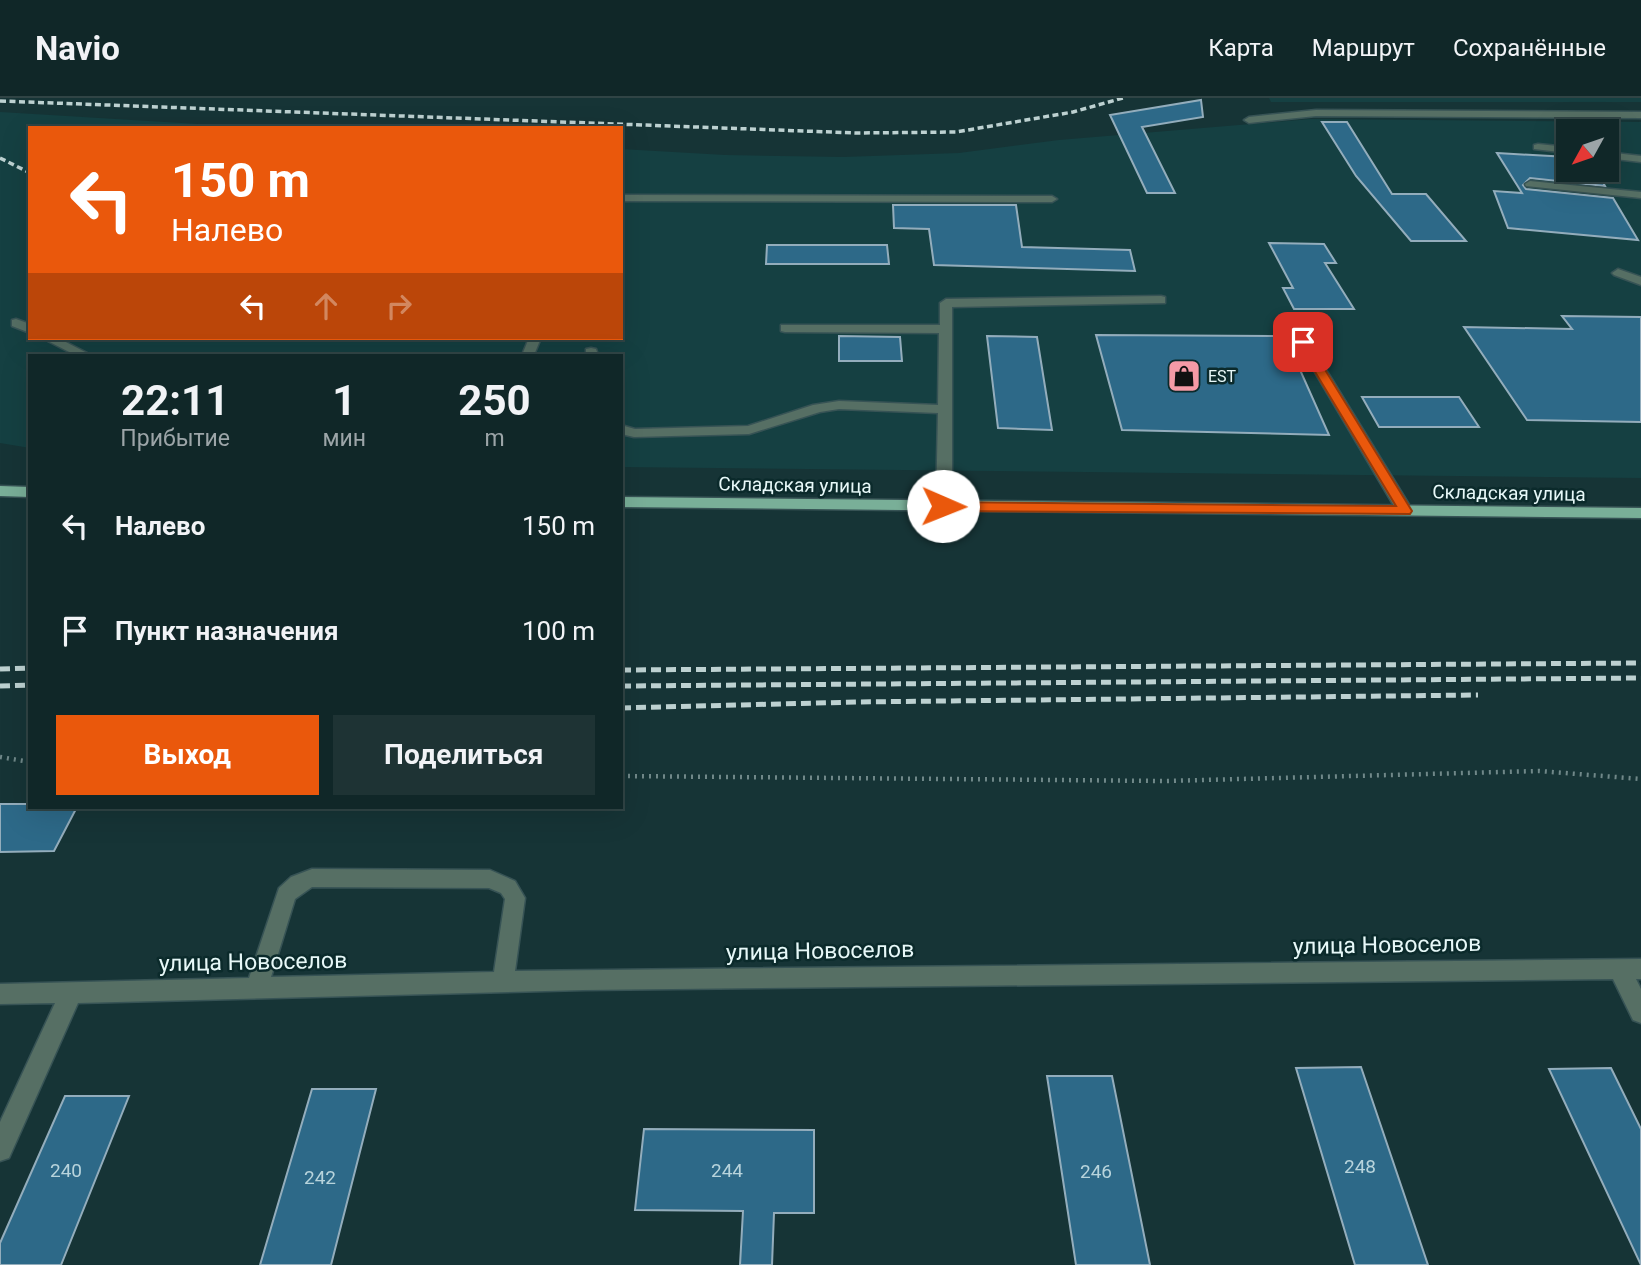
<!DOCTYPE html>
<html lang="ru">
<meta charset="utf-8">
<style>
body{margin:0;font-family:Roboto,sans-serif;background:#1e3334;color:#f1f3f6;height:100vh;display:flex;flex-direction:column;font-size:26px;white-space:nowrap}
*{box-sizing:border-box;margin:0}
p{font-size:23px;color:#9ca5a8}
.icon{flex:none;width:38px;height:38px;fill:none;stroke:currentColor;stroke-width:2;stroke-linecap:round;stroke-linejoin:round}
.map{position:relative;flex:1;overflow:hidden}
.panel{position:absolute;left:28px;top:256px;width:595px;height:455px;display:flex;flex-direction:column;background:#102728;border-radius:0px;box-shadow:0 7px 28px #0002,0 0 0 2px #304445}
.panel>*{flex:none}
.top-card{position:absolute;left:28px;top:28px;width:595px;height:214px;border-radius:0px;box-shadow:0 7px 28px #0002,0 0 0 2px #304445;background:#ea580c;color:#fff;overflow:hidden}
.needle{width:46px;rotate:230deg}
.tools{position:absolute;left:1556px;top:21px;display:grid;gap:14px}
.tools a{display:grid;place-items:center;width:63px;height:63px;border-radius:0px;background:#102728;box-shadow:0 7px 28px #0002,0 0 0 2px #304445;font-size:35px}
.pin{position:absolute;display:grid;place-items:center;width:60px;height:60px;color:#fff;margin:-30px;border-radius:14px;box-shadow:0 4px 10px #0006}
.me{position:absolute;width:77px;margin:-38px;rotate:91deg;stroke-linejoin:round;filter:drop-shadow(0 0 5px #0008)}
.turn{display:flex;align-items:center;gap:24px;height:147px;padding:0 28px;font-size:32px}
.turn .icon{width:91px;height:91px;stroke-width:2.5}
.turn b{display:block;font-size:49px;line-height:60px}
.lanes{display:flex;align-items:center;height:66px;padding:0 28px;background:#0003;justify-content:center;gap:35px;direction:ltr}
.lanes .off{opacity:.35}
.eta{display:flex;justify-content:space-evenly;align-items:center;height:119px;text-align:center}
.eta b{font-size:42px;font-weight:700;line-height:49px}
.button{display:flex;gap:14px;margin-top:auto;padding:14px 28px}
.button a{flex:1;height:80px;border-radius:0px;background:#ea580c;color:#fff;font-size:28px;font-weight:700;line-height:80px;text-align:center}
.button a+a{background:#1e3334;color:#f1f3f6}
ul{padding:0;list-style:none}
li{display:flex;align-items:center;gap:21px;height:105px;padding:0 28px}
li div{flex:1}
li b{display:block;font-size:26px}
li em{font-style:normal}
header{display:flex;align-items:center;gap:42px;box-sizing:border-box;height:98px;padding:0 35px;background:#102728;border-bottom:2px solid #304445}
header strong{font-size:33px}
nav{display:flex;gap:38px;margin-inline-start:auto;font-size:24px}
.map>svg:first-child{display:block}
.built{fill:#154042;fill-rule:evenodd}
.building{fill:#2d6988;stroke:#93adbc;stroke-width:2}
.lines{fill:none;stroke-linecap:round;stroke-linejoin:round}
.minor-casing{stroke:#375355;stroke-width:3}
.major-casing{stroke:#375355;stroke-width:3}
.path{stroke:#708889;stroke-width:4.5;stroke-dasharray:2 5;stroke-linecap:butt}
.minor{fill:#566f64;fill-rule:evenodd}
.major{fill:#79af98;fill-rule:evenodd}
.rail-far1{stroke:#bdd1d1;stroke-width:3.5;stroke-dasharray:6 3.5;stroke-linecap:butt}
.rail{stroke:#bdd1d1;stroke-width:5;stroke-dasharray:10 5;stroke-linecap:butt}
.route{fill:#ea580c;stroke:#983908;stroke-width:2}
.labels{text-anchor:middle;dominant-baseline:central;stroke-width:5;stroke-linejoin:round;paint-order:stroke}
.far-poi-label{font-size:16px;fill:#e7f8f8;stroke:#0b2a2b;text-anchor:start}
.street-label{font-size:19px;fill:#e7f8f8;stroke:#0b2a2b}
.near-number-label{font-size:19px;fill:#b8d4dc}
.near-street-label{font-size:23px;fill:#e7f8f8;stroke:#0b2a2b}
</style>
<header>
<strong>Navio</strong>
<nav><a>Карта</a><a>Маршрут</a><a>Сохранённые</a></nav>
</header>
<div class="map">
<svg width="1641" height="1167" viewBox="0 0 1641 1167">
<rect width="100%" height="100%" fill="#163436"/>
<g class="built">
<path d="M1269,0h372v4h-370z"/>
<path d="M0,14l264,16h-234v210h591v-189l104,6 118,2 116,-4 100,-13 252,-21 330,3v356l-1020,-11v-112h-591v93l-30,-5zM1568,33h38v39h-38z"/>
</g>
<g class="building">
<path d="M1201,2l2,17 -61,10 33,66h-28l-37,-78z"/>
<path d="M1322,24h25l45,72h34l40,47h-55l-55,-65z"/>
<path d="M1497,55l71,4v13h28l9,16 -75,-8 -7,7 3,4 87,9 25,42 -130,-12 -14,-37 28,2z"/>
<path d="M893,107h123l6,42 108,3 5,21 -201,-6 -5,-36 -35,-1z"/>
<path d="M1269,145l55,1 12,19h-11l29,46h-60l-11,-21h10z"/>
<path d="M767,147h120l2,19h-123z"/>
<path d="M1562,218l79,1v105l-114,-2 -63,-93 108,2z"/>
<path d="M1096,237l189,1 44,99 -207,-5z"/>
<path d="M839,238l61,1 2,24h-63z"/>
<path d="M987,238l50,1 15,93 -54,-2z"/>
<path d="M1362,299h97l20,30h-100z"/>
<path d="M0,706h30v3h47l-23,44 -54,1z"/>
<path d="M1361,969l67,198h-73l-59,-197z"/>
<path d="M1611,970l30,61v136l-92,-196z"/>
<path d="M1047,978h65l38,189h-74z"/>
<path d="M312,991h64l-45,176h-71z"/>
<path d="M65,998h64l-68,169h-61v-22z"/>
<path d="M644,1031l170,1v83h-40l-2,52h-32l3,-54 -108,-1z"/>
</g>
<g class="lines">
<defs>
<g id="minor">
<path d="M1316,12l325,2v6l-325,-2 -67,7 -5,-3 5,-3z"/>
<path d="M1538,46l30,3v6l-34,-4v-4z"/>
<path d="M1606,54l35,4v6l-35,-4z"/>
<path d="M1530,83l111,11v6l-115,-12 -1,-2z"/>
<path d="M621,97l431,1 5,3 -5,3 -431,-1z"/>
<path d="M1618,171l23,8v8l-27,-10 -2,-2z"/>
<path d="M1161,198l4,1v6l-213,4v199l-8,5 -8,-5 2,-93 -99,-4 -19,3 -71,22 -115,3 -13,-3v-9l14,4 113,-3 65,-21 26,-4 99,4 1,-72 -154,-1 -4,-1v-6h159v-22l6,-4z"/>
<path d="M16,221l14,5v9l-18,-7v-6z"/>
<path d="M42,240h16l33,17h-16z"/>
<path d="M529,240h12l-7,17h-12z"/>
<path d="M1303,240l6,4 104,169 -3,4h-10l-3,-4 -100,-169z"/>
<path d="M591,250l5,1 2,6h-12v-6z"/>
<path d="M312,771l178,1 25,11 10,17 -10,73 1126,-12v20h-5l5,10v34l-8,-3 -20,-41 -1029,11 -506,13 -69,155 -9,3v-39l55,-119 -55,1v-20l249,-6 30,-90 12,-11zM312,789l177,1 12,5 4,6 -11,73 -223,5 24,-78z"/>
</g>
<g id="major">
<path d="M0,388l30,1v10l-30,-1z"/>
<path d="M621,399l1020,11v10l-1020,-11z"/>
</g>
</defs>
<use href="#minor" class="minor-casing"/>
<use href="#major" class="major-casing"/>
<g class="path">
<path d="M0,659l30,5"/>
<path d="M621,678l544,5 374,-10 102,8"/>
</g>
<use href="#minor" class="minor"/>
<use href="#major" class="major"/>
<g class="rail-far1">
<path d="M0,3l857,32 99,-1 117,-20 50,-14"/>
<path d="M0,60l30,15"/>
</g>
<g class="rail">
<path d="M0,571l30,-1"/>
<path d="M621,572l1020,-7"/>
<path d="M0,588l30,-1"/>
<path d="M621,588l1020,-8"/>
<path d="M621,610l235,-6 622,-7"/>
</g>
</g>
<path class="route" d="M1299,241l9,3 104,169 -2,3 -467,-3 -6,-5 6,-4 453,4 -99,-164z"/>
<defs>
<symbol id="shop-square" viewBox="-11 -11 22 22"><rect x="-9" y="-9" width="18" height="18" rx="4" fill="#f49aa6" stroke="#0b2a2b"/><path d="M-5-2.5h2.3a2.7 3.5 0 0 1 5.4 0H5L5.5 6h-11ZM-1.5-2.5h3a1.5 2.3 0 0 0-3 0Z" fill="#111"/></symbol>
</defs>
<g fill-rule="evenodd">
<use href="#shop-square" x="1165" y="259" width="38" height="38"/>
</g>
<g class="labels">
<g class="far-poi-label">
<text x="1208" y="278">EST</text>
</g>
<g class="street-label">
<text transform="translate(795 387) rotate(1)">Складская улица</text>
<text transform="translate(1509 395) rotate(1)">Складская улица</text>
</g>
<g class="near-number-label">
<text x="1360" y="1068">248</text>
<text x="66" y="1072">240</text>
<text x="727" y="1072">244</text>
<text x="1096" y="1073">246</text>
<text x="320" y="1079">242</text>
</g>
<g class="near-street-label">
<text transform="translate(1387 847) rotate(-1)">улица Новоселов</text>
<text transform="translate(820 853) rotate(-1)">улица Новоселов</text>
<text transform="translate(253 864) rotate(-1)">улица Новоселов</text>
</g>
</g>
</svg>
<div class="tools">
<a><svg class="needle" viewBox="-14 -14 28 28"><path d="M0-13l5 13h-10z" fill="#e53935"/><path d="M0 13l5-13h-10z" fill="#9ca5a8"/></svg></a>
</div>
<div class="pin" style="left:1303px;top:244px;background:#d93025"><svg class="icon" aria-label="arrive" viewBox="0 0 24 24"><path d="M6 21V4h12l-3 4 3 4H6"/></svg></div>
<svg class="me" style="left:943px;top:408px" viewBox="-20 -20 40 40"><circle r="19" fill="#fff"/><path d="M0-13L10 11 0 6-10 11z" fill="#ea580c"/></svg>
<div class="top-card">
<div class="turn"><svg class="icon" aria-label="left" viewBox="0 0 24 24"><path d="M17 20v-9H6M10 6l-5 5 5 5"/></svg><div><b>150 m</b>Налево</div></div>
<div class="lanes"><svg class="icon" aria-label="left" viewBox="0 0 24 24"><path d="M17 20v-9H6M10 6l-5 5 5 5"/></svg><svg class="icon off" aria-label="ahead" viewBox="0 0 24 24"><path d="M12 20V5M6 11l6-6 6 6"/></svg><svg class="icon off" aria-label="right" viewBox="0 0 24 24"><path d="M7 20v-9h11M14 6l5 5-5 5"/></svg></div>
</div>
<section class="panel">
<div class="eta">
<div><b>22:11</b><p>Прибытие</p></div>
<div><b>1</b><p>мин</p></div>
<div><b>250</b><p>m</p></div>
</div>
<ul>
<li><svg class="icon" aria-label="left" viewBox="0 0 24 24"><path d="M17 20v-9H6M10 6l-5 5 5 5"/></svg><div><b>Налево</b></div><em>150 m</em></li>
<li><svg class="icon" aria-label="arrive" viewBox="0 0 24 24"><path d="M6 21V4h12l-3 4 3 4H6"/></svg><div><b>Пункт назначения</b></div><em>100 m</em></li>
</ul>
<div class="button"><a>Выход</a><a>Поделиться</a></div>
</section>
</div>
